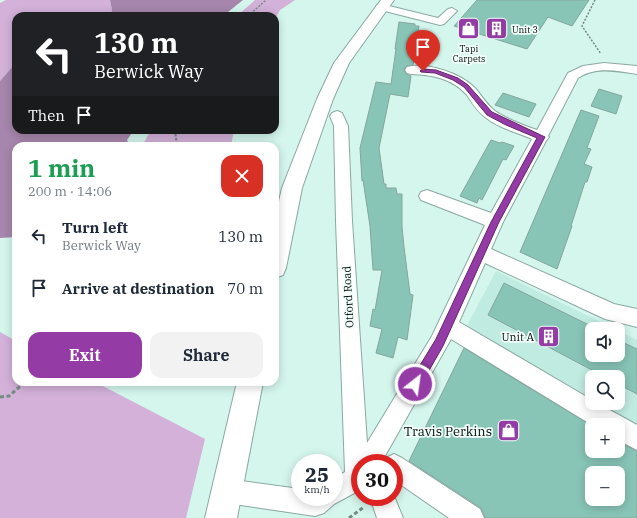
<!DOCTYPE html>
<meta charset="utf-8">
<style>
body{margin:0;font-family:"IBM Plex Serif",serif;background:#f2f2f3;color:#1f2937;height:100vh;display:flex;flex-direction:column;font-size:15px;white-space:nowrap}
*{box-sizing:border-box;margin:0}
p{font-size:13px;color:#747a83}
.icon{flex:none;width:22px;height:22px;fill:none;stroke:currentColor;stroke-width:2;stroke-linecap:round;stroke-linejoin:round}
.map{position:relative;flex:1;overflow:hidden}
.sheet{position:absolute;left:12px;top:142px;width:267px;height:244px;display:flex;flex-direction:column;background:#fff;border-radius:12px;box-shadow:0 2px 10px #0003}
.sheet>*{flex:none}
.banner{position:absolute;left:12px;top:12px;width:267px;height:122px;border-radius:12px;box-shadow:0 2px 10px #0003;background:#202124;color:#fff;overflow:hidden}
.tools{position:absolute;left:585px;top:322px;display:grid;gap:8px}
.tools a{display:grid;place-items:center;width:40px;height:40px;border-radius:8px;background:#fff;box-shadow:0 2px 10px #0003;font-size:20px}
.speed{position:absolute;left:291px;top:454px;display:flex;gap:8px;font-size:20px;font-weight:700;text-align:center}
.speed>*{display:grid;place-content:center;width:52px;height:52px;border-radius:50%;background:#fff;box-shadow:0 2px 10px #0003;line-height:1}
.speed small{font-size:10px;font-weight:400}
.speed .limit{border:6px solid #d22;background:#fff;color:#111}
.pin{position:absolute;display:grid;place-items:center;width:34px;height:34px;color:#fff;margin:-41px -17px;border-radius:50% 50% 50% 0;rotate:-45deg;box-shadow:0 0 4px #0007}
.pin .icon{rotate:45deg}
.me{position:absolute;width:44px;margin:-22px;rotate:30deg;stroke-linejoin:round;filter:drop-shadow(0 0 3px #0008)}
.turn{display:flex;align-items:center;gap:14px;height:84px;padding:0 16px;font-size:18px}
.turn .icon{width:52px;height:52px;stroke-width:2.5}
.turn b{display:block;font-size:28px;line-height:34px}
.then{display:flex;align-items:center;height:38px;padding:0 16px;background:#0003;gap:8px;font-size:15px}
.round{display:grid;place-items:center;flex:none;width:42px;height:42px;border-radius:12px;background:#f2f2f3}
.overview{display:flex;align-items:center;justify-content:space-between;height:68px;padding:0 16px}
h1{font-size:24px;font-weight:700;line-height:30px;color:#1e9e55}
.primary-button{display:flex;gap:8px;margin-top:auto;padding:8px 16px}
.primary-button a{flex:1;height:46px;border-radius:12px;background:#953ba6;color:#fff;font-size:16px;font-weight:700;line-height:46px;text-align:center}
.primary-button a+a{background:#f2f2f3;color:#1f2937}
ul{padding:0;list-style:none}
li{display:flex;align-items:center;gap:12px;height:52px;padding:0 16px}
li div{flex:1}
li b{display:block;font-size:15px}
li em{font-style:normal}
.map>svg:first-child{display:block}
.built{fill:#c0ebe0;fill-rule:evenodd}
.forest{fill:#d3b1d9}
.water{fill:#a686ac}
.building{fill:#88c5b7;stroke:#85a59d;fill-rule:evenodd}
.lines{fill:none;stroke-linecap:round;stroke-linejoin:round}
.minor-casing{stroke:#8aa9a1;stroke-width:2}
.major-casing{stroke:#8aa9a1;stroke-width:2}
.path-far2{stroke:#748b85;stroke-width:1.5;stroke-dasharray:2 1.5;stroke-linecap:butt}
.path-far1{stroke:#748b85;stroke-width:2;stroke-dasharray:2.5 1.5;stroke-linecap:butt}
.path{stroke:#748b85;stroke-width:3;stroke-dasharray:4 2.5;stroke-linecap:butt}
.minor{fill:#fff;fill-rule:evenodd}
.major{fill:#fff;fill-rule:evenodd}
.route{fill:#953ba6;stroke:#61266c}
.labels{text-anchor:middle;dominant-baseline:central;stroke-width:3.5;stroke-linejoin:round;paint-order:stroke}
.far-poi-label{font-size:9px;fill:#05100d;stroke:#f1fefa;text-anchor:start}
.street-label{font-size:11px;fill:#05100d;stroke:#f1fefa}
.poi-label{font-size:11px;fill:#05100d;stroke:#f1fefa;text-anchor:end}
.near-poi-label{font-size:13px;fill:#05100d;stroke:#f1fefa;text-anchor:end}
</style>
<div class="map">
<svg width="637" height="518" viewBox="0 0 637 518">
<rect width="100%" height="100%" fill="#d4f6ed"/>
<path class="built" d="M496,271l119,58h-23v26h26v-24l19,9v102l-19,-17 -159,-84zM592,377h26v26h-26z"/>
<g class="forest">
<path d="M6,0h104l2,10 -2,6h-94v50h-3l-13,15v-78z"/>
<path d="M255,0h40l-15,10 -5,9v-3h-38z"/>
<path d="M151,130h83l-3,16h-89z"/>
<path d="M0,332l16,9v41h79l110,57 -19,79h-186z"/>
</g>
<g class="water">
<path d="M110,0h133l-20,16h-113l2,-6z"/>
<path d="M13,66h3v64h118l-7,10 3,6h-114v91l-16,1v-157z"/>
</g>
<g class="building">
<path d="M477,0h112l-17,26 -24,-9 -21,32 -73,-23z"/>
<path d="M399,22l16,2v2h4l-6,39 -6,1 -3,3 2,5 5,2 -3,21 -18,-3 -11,54 5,36h2v4h10l1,6h5v33l2,20 6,47 3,1 -6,45 -9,-3 -5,21 -17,-5 6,-24 -12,-3 3,-17 2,1 7,-40h-9l-3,-44 -7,-46 -1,1 -2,-33 16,-66 15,2 5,-35h-1z"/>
<path d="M599,89l23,7 -6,18 -25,-8z"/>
<path d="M503,93l33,11 -7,13 -34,-12z"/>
<path d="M581,110l18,6 -12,32 4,1 -7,15 8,3 -5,15h-2l-14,44h1l-15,43 -37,-17z"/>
<path d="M491,140l9,3 2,-1 12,4 -8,14 -3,-1 -21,41 -3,-2 -2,5 -17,-7z"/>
<path d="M504,283l93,46h-5v26h26v-15l19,9v45l-19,-10v-7h-13l-117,-62z"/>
<path d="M464,348l128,78v25h26v-9l19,9v67h-152l-4,-10 -72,-47zM592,473h26v26h-26z"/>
</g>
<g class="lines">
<defs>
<g id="minor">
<path d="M381,4l57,14 10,-9 4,-1 5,3 -13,13 -4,1 -63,-16 -1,-2 1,-2z"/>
<path d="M604,63l33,3v8c-20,-3 -41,-8 -59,4l-30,58 1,1 -3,4 -43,81 -12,27 123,55 23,5v18l-32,-8 -120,-56 -26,59 133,78v3h5l40,22v25l-19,-10v-15h-26l-141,-86 -70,124h-21v29l-2,-1 -24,13 -10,9 -9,3 -88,-13 -9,-3 -3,-9 3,-9 9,-3 73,10v8h34v-19l11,-6 -9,-251 -2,-95 -4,-10 2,-3 5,-2 5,2 6,13 4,95 15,222 65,-107 53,-111 -64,-25 -2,-4 2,-4 6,-2 64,23 41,-74c-16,-7 -34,-11 -47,-22 -8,-6 -13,-14 -18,-22 -15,-17 -35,-20 -56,-21l-4,-1 -2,-3 2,-3c20,-5 53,6 68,21 7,8 12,17 20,23 13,9 28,14 42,19l31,-57 15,-7z"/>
<path d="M394,454l8,4 78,51 4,9h-35l-55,-38v-17h-11l3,-5z"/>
<path d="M394,496l9,22h-26l-7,-21z"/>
</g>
<g id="major">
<path d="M381,0h13l-45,63 -16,36 -31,89 -16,80 -3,7 -8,3v-59l7,-31 35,-89 17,-36z"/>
<path d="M237,382h26l-26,136h-32z"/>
</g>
</defs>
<use href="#minor" class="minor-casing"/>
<use href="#major" class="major-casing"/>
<g class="path-far2">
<path d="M595,0l-13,26 19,28"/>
<path d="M248,16l18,-16"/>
</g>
<path class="path-far1" d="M175,130l2,16"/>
<g class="path">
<path d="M0,397l9,-1 16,-14"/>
<path d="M349,518l15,-11"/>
</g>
<use href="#minor" class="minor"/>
<use href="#major" class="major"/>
</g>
<path class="route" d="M423,69l13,1 22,8 10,7 24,27 53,25 -46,85 -56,124 -24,42 -4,1 -4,-1 -1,-4 1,-4 25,-41 55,-117 46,-84 -31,-13 -19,-10 -23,-28 -11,-7 -18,-7 -14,-1 -1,-1z"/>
<defs>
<symbol id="shop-square" viewBox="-11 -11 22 22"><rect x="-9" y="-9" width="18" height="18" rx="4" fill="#953ba6" stroke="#f1fefa"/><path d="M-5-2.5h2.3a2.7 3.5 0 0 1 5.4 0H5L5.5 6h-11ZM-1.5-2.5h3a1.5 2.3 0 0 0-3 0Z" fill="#fff"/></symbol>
<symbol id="building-square" viewBox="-11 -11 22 22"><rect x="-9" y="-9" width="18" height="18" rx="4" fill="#953ba6" stroke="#f1fefa"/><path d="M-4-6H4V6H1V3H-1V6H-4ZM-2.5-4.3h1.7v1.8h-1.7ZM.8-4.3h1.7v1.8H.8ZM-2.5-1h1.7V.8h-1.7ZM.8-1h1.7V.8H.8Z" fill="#fff"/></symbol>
</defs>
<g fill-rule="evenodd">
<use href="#shop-square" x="456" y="16" width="25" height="25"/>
<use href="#building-square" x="484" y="16" width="25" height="25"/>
<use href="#building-square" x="536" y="324" width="25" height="25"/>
<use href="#shop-square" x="496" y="418" width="25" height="25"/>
</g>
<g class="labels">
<g class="far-poi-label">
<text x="512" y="29">Unit 3</text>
<text x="469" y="48" text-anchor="middle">Tapi<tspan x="469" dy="10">Carpets</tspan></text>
</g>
<g class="street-label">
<text transform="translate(348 297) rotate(-93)">Otford Road</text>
</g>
<g class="poi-label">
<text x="534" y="337">Unit A</text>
</g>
<g class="near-poi-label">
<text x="492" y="431">Travis Perkins</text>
</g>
</g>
</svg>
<div class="tools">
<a><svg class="icon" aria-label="sound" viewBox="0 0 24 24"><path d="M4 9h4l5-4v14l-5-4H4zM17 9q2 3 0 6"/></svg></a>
<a><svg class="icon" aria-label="search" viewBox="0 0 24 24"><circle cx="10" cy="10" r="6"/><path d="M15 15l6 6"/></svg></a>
<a>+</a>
<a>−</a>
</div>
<div class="speed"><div>25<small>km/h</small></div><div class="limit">30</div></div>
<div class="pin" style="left:423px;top:71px;background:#d93025"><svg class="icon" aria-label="arrive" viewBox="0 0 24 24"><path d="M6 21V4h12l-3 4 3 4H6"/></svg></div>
<svg class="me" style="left:415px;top:384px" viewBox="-20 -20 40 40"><circle r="17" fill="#953ba6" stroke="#fff" stroke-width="3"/><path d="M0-11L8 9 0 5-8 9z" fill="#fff"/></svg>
<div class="banner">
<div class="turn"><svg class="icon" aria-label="left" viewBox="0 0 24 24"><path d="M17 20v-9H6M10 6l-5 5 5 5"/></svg><div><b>130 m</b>Berwick Way</div></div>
<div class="then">Then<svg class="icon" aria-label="arrive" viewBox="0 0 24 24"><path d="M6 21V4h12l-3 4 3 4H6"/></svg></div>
</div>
<section class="sheet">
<div class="overview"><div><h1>1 min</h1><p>200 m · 14:06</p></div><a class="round" style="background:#d93025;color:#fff"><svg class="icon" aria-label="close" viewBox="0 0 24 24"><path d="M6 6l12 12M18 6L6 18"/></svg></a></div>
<ul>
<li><svg class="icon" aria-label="left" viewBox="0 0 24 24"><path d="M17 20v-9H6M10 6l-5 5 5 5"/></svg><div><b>Turn left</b><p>Berwick Way</p></div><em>130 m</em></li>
<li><svg class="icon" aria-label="arrive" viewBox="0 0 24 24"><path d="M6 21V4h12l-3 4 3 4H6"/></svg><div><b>Arrive at destination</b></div><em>70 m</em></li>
</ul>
<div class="primary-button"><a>Exit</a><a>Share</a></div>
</section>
</div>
